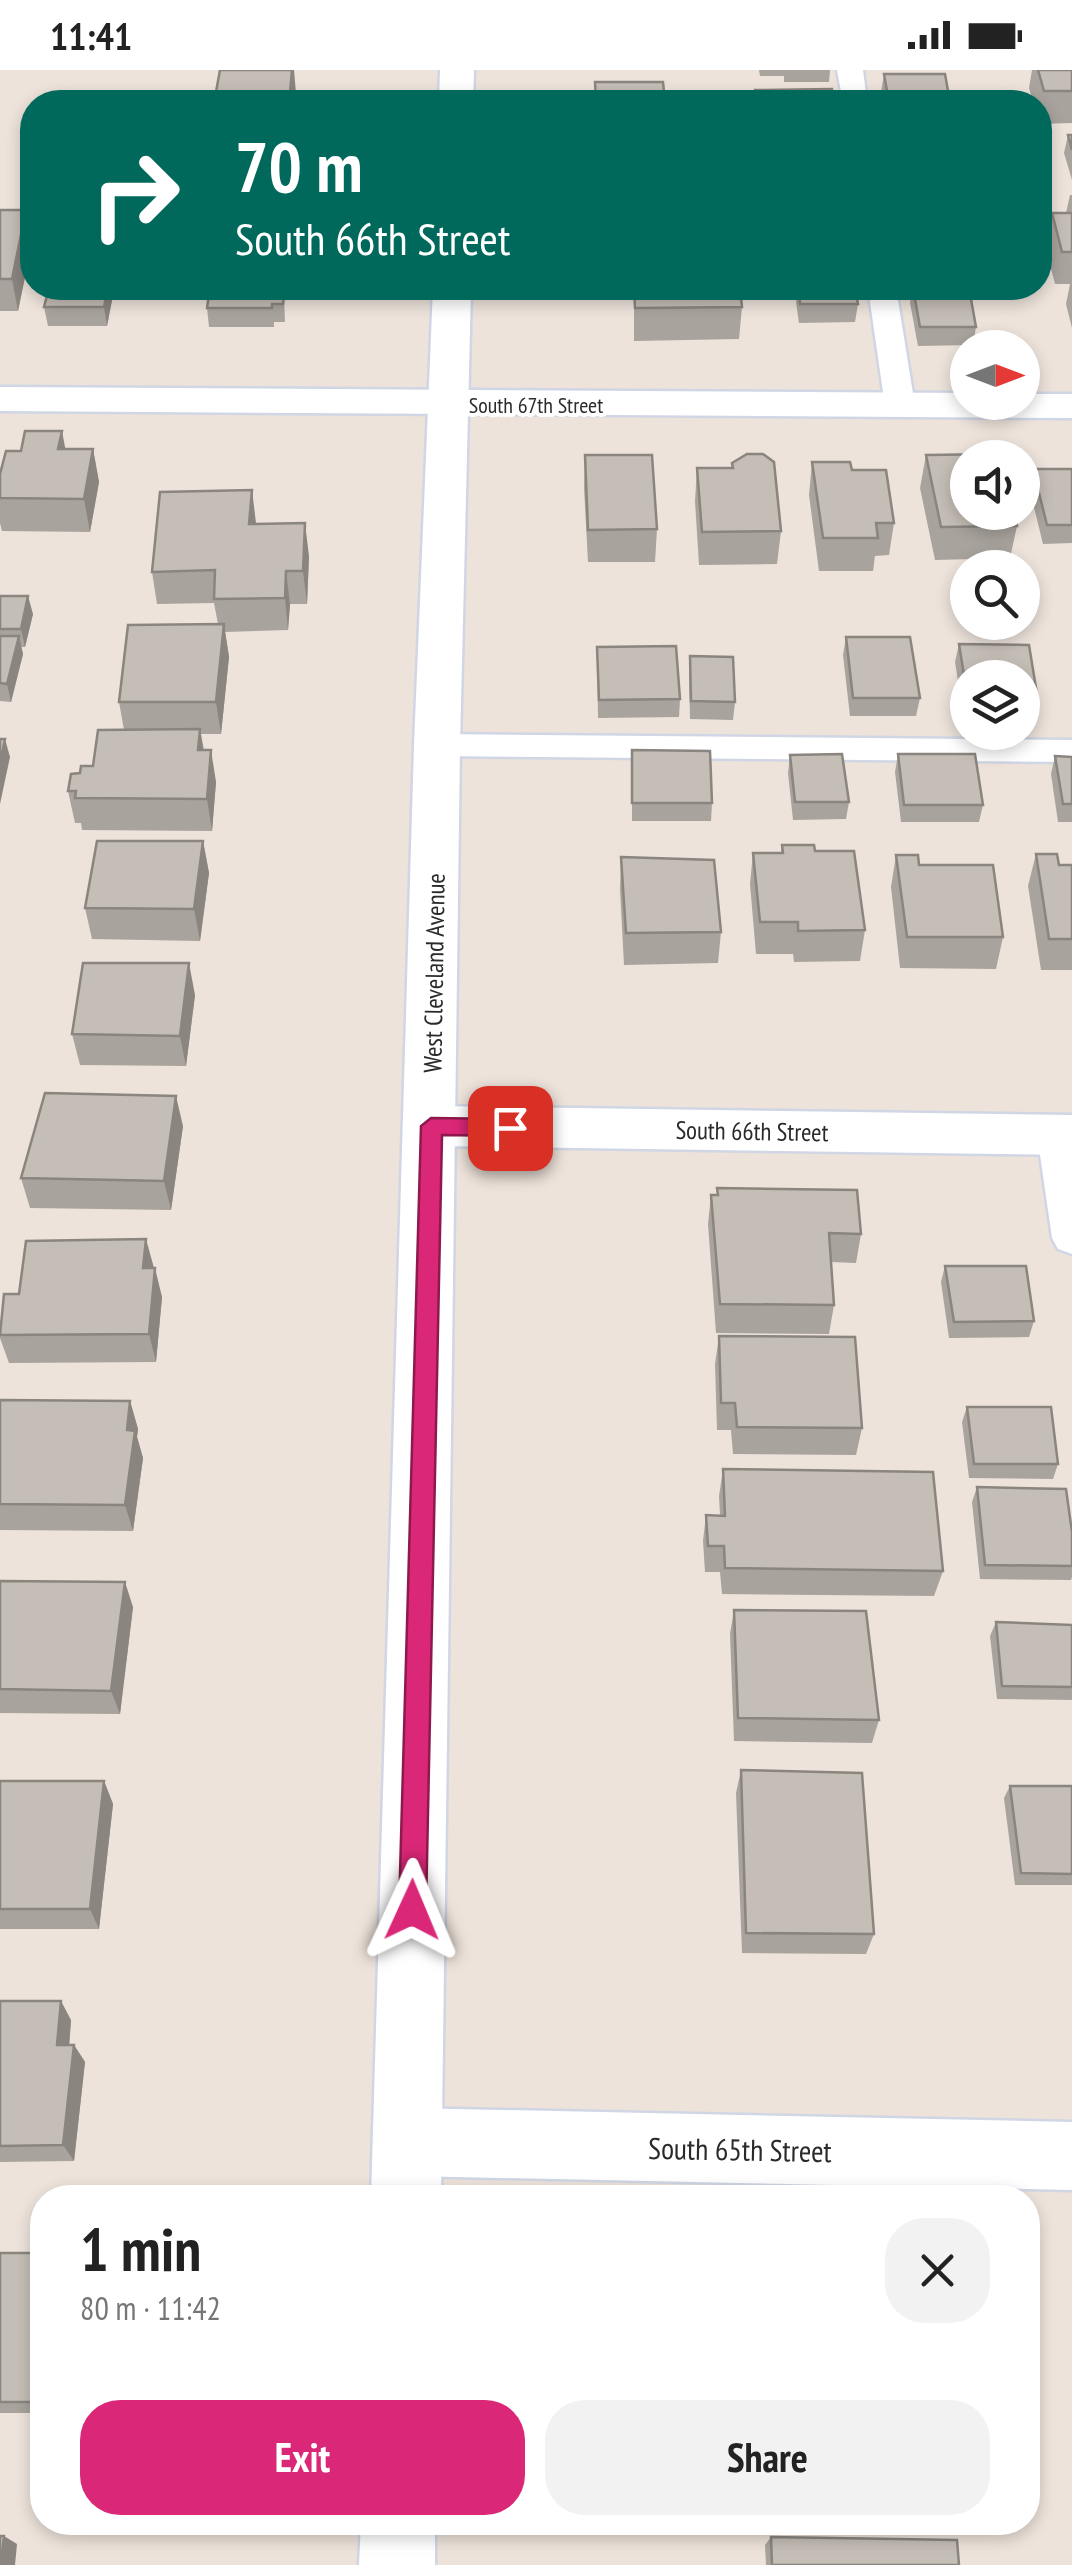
<!DOCTYPE html>
<meta charset="utf-8">
<style>
body{margin:0;font-family:"PT Sans Narrow",sans-serif;background:#f2f2f2;color:#222;height:100vh;display:flex;flex-direction:column;font-size:38px;white-space:nowrap}
*{box-sizing:border-box;margin:0}
p{font-size:32px;color:#767676}
.icon{flex:none;width:55px;height:55px;fill:none;stroke:currentColor;stroke-width:2;stroke-linecap:round;stroke-linejoin:round}
.map{position:relative;flex:1;overflow:hidden}
.panel{position:absolute;left:30px;top:2115px;width:1010px;height:350px;display:flex;flex-direction:column;background:#fff;border-radius:40px;box-shadow:0 5px 15px #0003}
.panel>*{flex:none}
.top-card{position:absolute;left:20px;top:20px;width:1032px;height:210px;border-radius:40px;box-shadow:0 5px 15px #0003;background:#00695c;color:#fff;overflow:hidden}
.needle{width:65px;rotate:90deg}
.tools{position:absolute;left:950px;top:260px;display:grid;gap:20px}
.tools a{display:grid;place-items:center;width:90px;height:90px;border-radius:50%;background:#fff;box-shadow:0 5px 15px #0003;font-size:50px}
.pin{position:absolute;display:grid;place-items:center;width:85px;height:85px;color:#fff;margin:-42px;border-radius:20px;box-shadow:0 5px 15px #0006}
.me{position:absolute;width:110px;margin:-55px;rotate:1deg;stroke-linejoin:round;filter:drop-shadow(0 0 8px #0008)}
.turn{display:flex;align-items:center;gap:35px;height:210px;padding:0 50px;font-size:45px}
.turn .icon{width:130px;height:130px;stroke-width:2.5}
.turn b{display:block;font-size:70px;line-height:85px}
.round{display:grid;place-items:center;flex:none;width:105px;height:105px;border-radius:40px;background:#f2f2f2}
.overview{display:flex;align-items:center;justify-content:space-between;height:170px;padding:0 50px}
h1{font-size:60px;font-weight:600;line-height:75px}
.action{display:flex;gap:20px;margin-top:auto;padding:20px 50px}
.action a{flex:1;height:115px;border-radius:40px;background:#db2777;color:#fff;font-size:40px;font-weight:600;line-height:115px;text-align:center}
.action a+a{background:#f2f2f2;color:#222}
.status{display:flex;justify-content:space-between;align-items:center;height:70px;padding:0 50px;background:#fff;direction:ltr}
.status svg{height:28px;fill:currentColor}
.map>svg:first-child{display:block}
.lines{fill:none;stroke-linecap:round;stroke-linejoin:round}
.service-casing{stroke:#d0d6e4;stroke-width:5}
.minor-casing{stroke:#d0d6e4;stroke-width:5}
.tertiary-casing{stroke:#d0d6e4;stroke-width:5}
.service{fill:#fff;fill-rule:evenodd}
.minor{fill:#fff;fill-rule:evenodd}
.tertiary{fill:#fff;fill-rule:evenodd}
.wall{fill:#a9a39d}
.shaded-wall{fill:#8a857f}
.building{fill:#c5beb6;stroke:#8a857f;stroke-width:2.5}
.route{fill:#db2777;stroke:#8e194d;stroke-width:2.5}
.labels{text-anchor:middle;dominant-baseline:central;stroke-width:8;stroke-linejoin:round;paint-order:stroke}
.far-street-label{font-size:22px;fill:#2a2a2a;stroke:#fff}
.street-label{font-size:25px;fill:#2a2a2a;stroke:#fff}
.near-street-label{font-size:30px;fill:#2a2a2a;stroke:#fff}
</style>
<div class="status"><b>11:41</b><svg viewBox="0 0 49 12"><path d="M0 12V9h3v3zM5 12V6h3v6zM10 12V3h3v9zM15 12V0h3v12zM26 1h20v11H26zM47 4h2v5h-2z"/></svg></div>
<div class="map">
<svg width="1072" height="2495" viewBox="0 0 1072 2495">
<rect width="100%" height="100%" fill="#ede3db"/>
<g class="lines">
<defs>
<g id="service">
<path d="M837,0h26l4,32h-24z"/>
<path d="M868,218h28l19,118 -5,6 -10,3 -15,-9z"/>
<path d="M437,664l635,6v22l-635,-6 -12,-3 -5,-8 5,-8z"/>
<path d="M1056,1049l16,10v125l-14,-5 -6,-11 -15,-104 6,-10z"/>
</g>
<g id="minor">
<path d="M0,317l968,6v9h54v-8h50v24l-1072,-7z"/>
<path d="M431,1036l641,9v40l-641,-9 -18,-6 -8,-14 8,-14z"/>
<path d="M408,2038l664,14v68l-664,-14 -24,-10 -10,-24 10,-24z"/>
</g>
<g id="tertiary">
<path d="M440,0h34l-1,32h-34z"/>
<path d="M433,218h38l-11,457 -19,1453h-70l43,-1453z"/>
<path d="M361,2452h74v43h-76z"/>
</g>
</defs>
<use href="#service" class="service-casing"/>
<use href="#minor" class="minor-casing"/>
<use href="#tertiary" class="tertiary-casing"/>
<use href="#service" class="service"/>
<use href="#minor" class="minor"/>
<use href="#tertiary" class="tertiary"/>
</g>
<g class="wall">
<path d="M220,0l76,23 -1,9h-77l-2,-10z"/>
<path d="M759,0h71l-1,12h-45v-6h-24z"/>
<path d="M1032,0h40v53l-32,1v-22h-7l-4,-14z"/>
<path d="M884,4l66,28h-67l-2,-10z"/>
<path d="M1068,65h4v45l-8,-27z"/>
<path d="M1070,125h2v133l-6,-24 4,-20h-15l-10,-38 7,-33h14z"/>
<path d="M0,140h26l6,31 -14,70h-18z"/>
<path d="M210,218h69l-1,8h6l1,26h-11v5h-65l-2,-19z"/>
<path d="M634,218l108,19 -3,32 -105,2z"/>
<path d="M798,218h57l3,16 -3,18 -56,1 -3,-21z"/>
<path d="M912,218h57l7,39 -3,18 -55,1 -8,-43z"/>
<path d="M114,220l-7,36h-59l-4,-19z"/>
<path d="M65,379h28l6,33 -9,50 -88,-1 -2,-8v-49z"/>
<path d="M585,385l72,74 -2,33h-67l-4,-74z"/>
<path d="M926,385l91,71 -7,32 -75,2 -15,-72z"/>
<path d="M812,392l40,8 42,53 -5,32 -14,1 -2,15h-54l-10,-76z"/>
<path d="M697,398l84,63 -4,33 -78,1 -4,-64z"/>
<path d="M1033,399h39v74l-29,1 -14,-57z"/>
<path d="M256,454l53,32 -2,48h-17l-2,26 -63,2 4,25 -8,77h-20l3,16 12,32 -4,49 -130,-1 -1,-7h-6l-7,-32 12,-18 13,-7 31,-36 -5,-28 99,-78 -4,-21 -57,1 -5,-32z"/>
<path d="M0,526l33,18 -8,33h-4l2,7 -12,48 -11,-1z"/>
<path d="M846,567l74,61 -4,18h-66l-7,-61z"/>
<path d="M959,574l70,1 8,49 -4,19h-11v-35h-54v35h-5l-8,-51z"/>
<path d="M597,577l83,52 -1,18 -81,1z"/>
<path d="M690,586l45,46 -2,18 -43,-1 -1,-44z"/>
<path d="M632,680l80,53 -1,18h-79z"/>
<path d="M898,684l85,51 -4,17h-78l-6,-50z"/>
<path d="M790,685l59,47 -3,17 -53,1 -5,-47z"/>
<path d="M1055,686l17,1v65h-14l-7,-48z"/>
<path d="M203,771l6,32 -9,68 -108,-2 -7,-31z"/>
<path d="M782,775l33,6 50,79 -5,31 -66,1 -1,-8h-37l-6,-70 3,-31h28z"/>
<path d="M1036,784l23,11h13v105h-31l-13,-84z"/>
<path d="M896,785l23,10 84,72 -7,32 -96,-1 -9,-81z"/>
<path d="M621,787l100,75 -3,31 -94,2 -4,-76z"/>
<path d="M195,925l-9,71 -106,-1 -8,-31z"/>
<path d="M183,1056l-12,84 -141,-2 -9,-30z"/>
<path d="M717,1118l144,46 -5,29 -25,-1 3,43 -5,29 -113,-1 -8,-109 3,-29h6z"/>
<path d="M945,1196l89,55 -5,16 -80,1 -8,-56z"/>
<path d="M153,1198l9,29 -6,65 -147,1 -9,-25v-12l19,-32z"/>
<path d="M719,1266l143,92 -6,27 -123,-1 -2,-24h-14l-2,-66z"/>
<path d="M0,1330l130,1 8,28 -1,8 6,21 -10,73 -133,-1z"/>
<path d="M967,1337l91,57 -5,15 -84,-1 -7,-56z"/>
<path d="M723,1399l220,102 -9,25 -212,-2 -2,-22h-15l-2,-31 3,-26h14l-1,-19z"/>
<path d="M977,1417l95,45v45l-1,3 -91,-1 -8,-77z"/>
<path d="M0,1511l133,26 -13,107 -120,-1z"/>
<path d="M734,1540l145,110 -7,23 -138,-2 -4,-107z"/>
<path d="M996,1552l76,3v75l-75,-1 -7,-63z"/>
<path d="M741,1700l133,164 -8,20 -124,-1 -6,-160z"/>
<path d="M0,1711h104l9,23 -14,125h-99z"/>
<path d="M1010,1716h62v99h-57l-11,-87z"/>
<path d="M0,1931l71,19 -2,25h5l11,17 -11,99 -74,1z"/>
<rect x="0" y="2183" width="42" height="160"/>
<path d="M771,2467l188,28h-193l-1,-20z"/>
</g>
<g class="shaded-wall">
<path d="M292,0h2l2,23 -1,9h-4l-1,-10z"/>
<path d="M26,140l6,34 -14,67 -6,-32z"/>
<path d="M108,218h5l1,2 -7,36 -3,-19z"/>
<path d="M62,361l6,32 -10,-14z"/>
<path d="M93,379l6,33 -9,50 -6,-33z"/>
<path d="M252,420l4,33 -2,34 -5,-33z"/>
<path d="M305,453l4,33 -2,48 -4,-33z"/>
<path d="M286,501l4,33 -2,26 -3,-32z"/>
<path d="M28,526l5,18 -8,33 -4,-18z"/>
<path d="M224,554l5,33 -8,77 -5,-32z"/>
<path d="M19,566l4,18 -12,48 -4,-18z"/>
<path d="M200,659l5,32 -7,-11z"/>
<path d="M5,669l5,18 -10,47v-40z"/>
<path d="M211,680l5,32 -4,49 -5,-32z"/>
<path d="M203,771l6,32 -9,68 -6,-32z"/>
<path d="M189,893l6,32 -9,71 -6,-30z"/>
<path d="M176,1026l7,30 -12,84 -7,-29z"/>
<path d="M146,1169l8,29h-11z"/>
<path d="M155,1198l7,29 -6,65 -7,-28z"/>
<path d="M130,1331l8,28 -1,8 6,21 -10,73 -8,-26 2,-75z"/>
<path d="M125,1512l8,25 -13,107 -9,-23z"/>
<path d="M104,1711l9,23 -14,125 -9,-20z"/>
<path d="M61,1931l10,19 -3,42 -11,-17z"/>
<path d="M74,1975l11,17 -11,99 -11,-16z"/>
<path d="M42,2262v78l-8,-8z"/>
<path d="M4,2466l13,8 -2,21h-14z"/>
</g>
<g class="building">
<path d="M220,0h72l-2,22h-74z"/>
<path d="M1038,0h34v21h-28z"/>
<path d="M884,4h61l5,28h-61z"/>
<path d="M595,12h68l2,20h-69z"/>
<path d="M832,19l2,13h-96v-2l17,1v-11z"/>
<path d="M55,23h24l-2,9h-25z"/>
<path d="M94,23l58,1 -2,8h-58z"/>
<path d="M1068,65h4v15z"/>
<path d="M0,140h26l-14,69h-12z"/>
<path d="M1052,143h20v39h-10z"/>
<path d="M49,218h59l-4,19h-60z"/>
<path d="M210,218h65l-1,8h10l-1,8h-11v4h-65z"/>
<path d="M634,218h106l2,19 -107,1z"/>
<path d="M799,218h56l3,16h-58z"/>
<path d="M913,218h56l7,39h-56z"/>
<path d="M25,361h37l-4,18h35l-9,50 -84,-1v-24l6,-23h15z"/>
<path d="M747,384h16l11,8 7,69 -79,1 -5,-64h36l-1,-5z"/>
<path d="M999,384l1,4h-32v54h46l3,14 -76,1 -15,-72z"/>
<path d="M585,385h67l5,74 -69,1z"/>
<path d="M812,392h38l2,8h34l8,53h-18l2,15h-55z"/>
<path d="M1033,399h39v56h-25z"/>
<path d="M252,420l-3,34 56,-1 -2,48h-17l-1,27 -71,1 1,-29 -63,2 8,-80z"/>
<path d="M0,526h28l-7,33h-21z"/>
<path d="M224,554l-8,78h-97l9,-77z"/>
<path d="M0,566h19l-12,48 -7,-1z"/>
<path d="M846,567h64l10,61h-67z"/>
<path d="M959,574l70,1 8,49h-15v-16h-54l-1,16z"/>
<path d="M676,576l4,53 -81,1 -2,-53z"/>
<path d="M690,586l43,1 2,45 -44,-1z"/>
<path d="M200,659l-2,21h13l-4,49 -132,-1 1,-7h-8l3,-17 9,-1 1,-7h12l5,-36z"/>
<path d="M0,669h5l-5,25z"/>
<path d="M632,680l78,1 2,52h-80z"/>
<path d="M842,684l7,48h-54l-5,-47z"/>
<path d="M898,684h77l8,51h-79z"/>
<path d="M1055,686l17,1v47h-9z"/>
<path d="M97,771h106l-9,68 -109,-1z"/>
<path d="M782,775h32l1,6h39l11,79 -67,1v-9h-38l-7,-69h30z"/>
<path d="M1036,784h21l2,11h13v74h-23z"/>
<path d="M896,785h22l1,10h74l10,72h-96z"/>
<path d="M621,787l93,3 7,72 -95,1z"/>
<path d="M83,893h106l-9,73 -108,-2z"/>
<path d="M45,1023l131,3 -12,85 -143,-3z"/>
<path d="M717,1118l140,2 4,44 -32,-1 5,72 -114,-1 -9,-109h7z"/>
<path d="M146,1169l-3,29h12l-6,66 -149,1 4,-41h15l7,-53z"/>
<path d="M945,1196h81l8,55 -80,1z"/>
<path d="M719,1266l136,1 7,91 -125,-1 -2,-24h-14z"/>
<path d="M0,1330l130,1 -3,29 8,1 -10,74 -125,-1z"/>
<path d="M967,1337h84l7,57h-84z"/>
<path d="M723,1399l210,3 10,99 -218,-3 -1,-22h-16l-2,-31 19,1z"/>
<path d="M977,1417l89,2 6,43v34l-87,-1z"/>
<path d="M0,1511l125,1 -14,109 -111,-2z"/>
<path d="M734,1540l132,1 13,109 -141,-2z"/>
<path d="M996,1552l76,3v62l-70,-1z"/>
<path d="M741,1700l121,3 12,161 -128,-1z"/>
<path d="M0,1711h104l-14,128h-90z"/>
<path d="M1010,1716h62v88l-51,-1z"/>
<path d="M0,1931h61l-4,44h17l-11,100 -63,1z"/>
<path d="M0,2183h42v79l-8,70h-34z"/>
<path d="M0,2466h4l-3,29h-1z"/>
<path d="M771,2467l186,3 2,25h-187z"/>
</g>
<path class="route" d="M431,1048l79,1 11,9 -11,8 -68,-1 -16,775 -4,9 -10,4 -9,-4 -4,-9 22,-784z"/>
<g class="labels">
<g class="far-street-label">
<text x="536" y="335">South 67th Street</text>
</g>
<g class="street-label">
<text transform="translate(434 903) rotate(-89)">West Cleveland Avenue</text>
<text transform="translate(752 1061) rotate(1)">South 66th Street</text>
</g>
<g class="near-street-label">
<text transform="translate(740 2079) rotate(1)">South 65th Street</text>
</g>
</g>
</svg>
<div class="tools">
<a><svg class="needle" viewBox="-14 -14 28 28"><path d="M0-13l5 13h-10z" fill="#e53935"/><path d="M0 13l5-13h-10z" fill="#767676"/></svg></a>
<a><svg class="icon" aria-label="sound" viewBox="0 0 24 24"><path d="M4 9h4l5-4v14l-5-4H4zM17 9q2 3 0 6"/></svg></a>
<a><svg class="icon" aria-label="search" viewBox="0 0 24 24"><circle cx="10" cy="10" r="6"/><path d="M15 15l6 6"/></svg></a>
<a><svg class="icon" aria-label="layers" viewBox="0 0 24 24"><path d="M12 4l9 5-9 5-9-5zM3 14l9 5 9-5"/></svg></a>
</div>
<div class="pin" style="left:510px;top:1058px;background:#d93025"><svg class="icon" aria-label="arrive" viewBox="0 0 24 24"><path d="M6 21V4h12l-3 4 3 4H6"/></svg></div>
<svg class="me" style="left:412px;top:1840px" viewBox="-20 -20 40 40"><path d="M0-17L14 15 0 8-14 15z" fill="#db2777" stroke="#fff" stroke-width="4"/></svg>
<div class="top-card">
<div class="turn"><svg class="icon" aria-label="right" viewBox="0 0 24 24"><path d="M7 20v-9h11M14 6l5 5-5 5"/></svg><div><b>70 m</b>South 66th Street</div></div>
</div>
<section class="panel">
<div class="overview"><div><h1>1 min</h1><p>80 m · 11:42</p></div><a class="round"><svg class="icon" aria-label="close" viewBox="0 0 24 24"><path d="M6 6l12 12M18 6L6 18"/></svg></a></div>
<div class="action"><a>Exit</a><a>Share</a></div>
</section>
</div>
